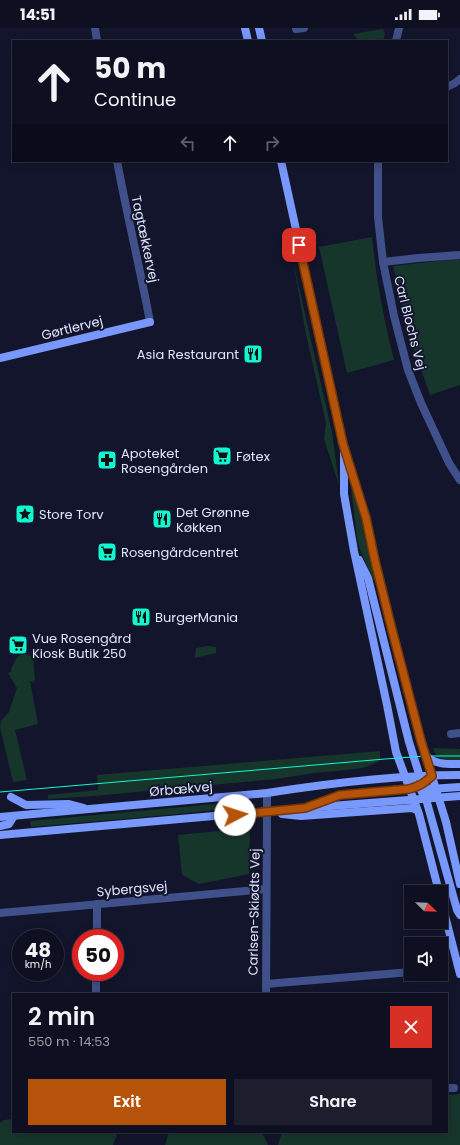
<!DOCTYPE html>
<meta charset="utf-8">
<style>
body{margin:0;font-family:Poppins,sans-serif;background:#1c1e2e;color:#f1f3f6;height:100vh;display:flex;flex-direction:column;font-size:15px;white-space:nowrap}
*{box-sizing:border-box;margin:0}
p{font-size:13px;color:#9b9da5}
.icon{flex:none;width:22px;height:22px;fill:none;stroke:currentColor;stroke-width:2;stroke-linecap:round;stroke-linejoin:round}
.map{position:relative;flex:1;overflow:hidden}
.panel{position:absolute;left:12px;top:965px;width:436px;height:140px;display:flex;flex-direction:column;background:#0e1021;border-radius:0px;box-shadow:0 2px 10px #0003,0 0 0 1px #2e303f}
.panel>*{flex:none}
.banner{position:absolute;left:12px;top:12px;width:436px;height:122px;border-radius:0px;box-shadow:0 2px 10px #0003,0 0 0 1px #2e303f;background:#0e1021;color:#f1f3f6;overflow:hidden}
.needle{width:26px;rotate:113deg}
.fabs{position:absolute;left:404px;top:857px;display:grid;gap:8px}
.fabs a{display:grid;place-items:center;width:44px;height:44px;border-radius:0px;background:#0e1021;box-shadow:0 2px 10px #0003,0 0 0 1px #2e303f;font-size:20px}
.speed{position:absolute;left:12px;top:901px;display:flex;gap:8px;font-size:20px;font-weight:700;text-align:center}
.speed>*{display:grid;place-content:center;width:52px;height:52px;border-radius:50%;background:#0e1021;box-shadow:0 2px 10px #0003,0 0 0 1px #2e303f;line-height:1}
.speed small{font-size:10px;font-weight:400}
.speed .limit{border:6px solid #d22;background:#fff;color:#111}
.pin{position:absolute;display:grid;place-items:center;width:34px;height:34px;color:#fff;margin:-17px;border-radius:8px;box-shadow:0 2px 6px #0006}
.me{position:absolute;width:44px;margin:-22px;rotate:85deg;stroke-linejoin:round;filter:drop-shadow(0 0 3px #0008)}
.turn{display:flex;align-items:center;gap:14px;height:84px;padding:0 16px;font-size:18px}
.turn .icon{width:52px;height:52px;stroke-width:2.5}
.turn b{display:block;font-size:28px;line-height:34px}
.lanes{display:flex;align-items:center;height:38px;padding:0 16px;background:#0003;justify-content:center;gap:20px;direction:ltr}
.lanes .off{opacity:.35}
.round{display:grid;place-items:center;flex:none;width:42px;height:42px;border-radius:0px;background:#1c1e2e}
.headline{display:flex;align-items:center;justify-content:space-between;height:68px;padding:0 16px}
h1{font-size:24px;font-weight:600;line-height:30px}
.cta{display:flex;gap:8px;margin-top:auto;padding:8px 16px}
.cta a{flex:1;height:46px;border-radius:0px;background:#b45309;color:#fff;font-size:16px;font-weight:600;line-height:46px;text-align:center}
.cta a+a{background:#1c1e2e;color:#f1f3f6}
.status{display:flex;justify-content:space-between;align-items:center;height:28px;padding:0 20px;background:#0e1021;direction:ltr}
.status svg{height:11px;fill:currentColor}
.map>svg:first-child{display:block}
.green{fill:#16362c}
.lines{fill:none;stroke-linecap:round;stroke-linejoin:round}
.street{stroke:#3f508a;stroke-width:8}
.secondary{stroke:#7998fb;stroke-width:8}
.tram{stroke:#11f8d1;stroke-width:1}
.route-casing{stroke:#753606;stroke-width:10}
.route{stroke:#b45309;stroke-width:7}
.labels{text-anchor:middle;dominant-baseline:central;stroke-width:4;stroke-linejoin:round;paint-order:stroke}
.street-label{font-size:13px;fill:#dfe4fe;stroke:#13152c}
.poi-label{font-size:13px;fill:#dfe4fe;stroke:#13152c;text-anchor:start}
</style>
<div class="status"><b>14:51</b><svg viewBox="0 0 49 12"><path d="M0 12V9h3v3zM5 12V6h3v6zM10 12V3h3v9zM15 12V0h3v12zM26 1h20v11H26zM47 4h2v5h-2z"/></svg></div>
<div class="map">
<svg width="460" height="1117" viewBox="0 0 460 1117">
<rect width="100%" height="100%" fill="#13152c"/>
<g class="green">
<path d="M383,1l2,5 -2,7h-24l-6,-7z"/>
<path d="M372,209c4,41 12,83 22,123l-47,13 -28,-126z"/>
<path d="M457,231l3,1v125l-30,10 -20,-57 -17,-72z"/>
<path d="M293,233l39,171 7,53 -15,-46 2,-16 -20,-89z"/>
<path d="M352,450l23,106 -16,-37 -2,-8 -7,-60z"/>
<path d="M207,618l9,1v6l-21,5v-1l1,-9z"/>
<path d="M22,625l9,3 2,3 2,21 -2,2 -3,-1 8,43 -23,6 12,50 -14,2 -13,-55 1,-6 8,-9 8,-24 -9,-15 3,-1c0,-6 6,-16 11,-19z"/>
<path d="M433,720l27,1v11c-12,0 -23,2 -27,-12z"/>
<path d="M380,723v10l-14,6 -10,2 -42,4 -38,6 -182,17 -46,3v-4l50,-5 -1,-15z"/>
<path d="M248,773l10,4 -80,9 -147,13 -1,-6z"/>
<path d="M250,800l-1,46 -50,10 -17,-9 -4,-40z"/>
<path d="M460,1066v51h-182l4,-13h165v-37z"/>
<path d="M13,1091v13h105l-5,13h-113v-22l4,-3z"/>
<path d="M169,1104h93l6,13h-103z"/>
</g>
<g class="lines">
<g class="street">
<path d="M95,0l2,13"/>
<path d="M296,1l8,-1"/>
<path d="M396,13l3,-13"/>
<path d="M447,59l8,-4 5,-4"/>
<path d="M117,133c10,54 23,107 33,161"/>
<path d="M378,133v56l5,45 11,54 14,54 13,33 28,60 11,17"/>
<path d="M383,234l35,-4 42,-3"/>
<path d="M451,706l9,-1"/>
<path d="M0,885l266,-24"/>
<path d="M97,910v-34"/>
<path d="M266,956l145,-12"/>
<path d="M96,966v-22"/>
<path d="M266,966l1,-173v-28"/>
<path d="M447,1060h7"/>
</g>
<g class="secondary">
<path d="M245,0l3,13"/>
<path d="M259,0l3,13"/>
<path d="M281,133l62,283 23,74 9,43 16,65 30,115 25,81 14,62"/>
<path d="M0,330l150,-36"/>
<path d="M344,425v41l10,57 33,154 9,47 23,62 20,78"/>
<path d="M359,532l9,18 41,164 11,35 7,13 12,8"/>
<path d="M426,728c10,9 21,8 34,8"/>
<path d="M405,749l14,10 7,12 31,111 3,5"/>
<path d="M430,761l30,-2"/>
<path d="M11,769l15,8 43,-1 15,4"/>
<path d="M313,777l27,-10 73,-7"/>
<path d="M282,786l19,2 111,-8 5,2"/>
<path d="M0,789l267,-24c64,-10 128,-18 193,-18"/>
<path d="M0,798l9,-2 5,-8"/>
<path d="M0,807l305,-27 155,-12"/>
<path d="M441,872l19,74"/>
</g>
<path class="tram" d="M0,764l385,-33 41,-3h34"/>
</g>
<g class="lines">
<defs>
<path id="route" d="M235,787l70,-7 35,-13 69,-6c11,-3 14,-5 23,-13l-11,-35 -30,-115 -16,-65 -9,-43 -23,-74 -44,-199"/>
</defs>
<use href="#route" class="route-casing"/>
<use href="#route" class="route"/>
</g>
<defs>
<symbol id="restaurant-square" viewBox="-11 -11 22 22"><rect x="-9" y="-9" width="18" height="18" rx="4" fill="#11f8d1" stroke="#13152c"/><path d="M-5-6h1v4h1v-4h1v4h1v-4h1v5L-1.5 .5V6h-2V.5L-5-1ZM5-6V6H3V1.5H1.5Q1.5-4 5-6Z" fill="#111"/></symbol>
<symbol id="supermarket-square" viewBox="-11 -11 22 22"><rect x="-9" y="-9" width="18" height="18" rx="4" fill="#11f8d1" stroke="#13152c"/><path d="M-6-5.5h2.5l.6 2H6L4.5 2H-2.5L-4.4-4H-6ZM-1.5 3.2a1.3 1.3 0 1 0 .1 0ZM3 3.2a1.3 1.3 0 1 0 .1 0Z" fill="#111"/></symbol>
<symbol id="pharmacy-square" viewBox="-11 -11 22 22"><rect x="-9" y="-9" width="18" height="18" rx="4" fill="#11f8d1" stroke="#13152c"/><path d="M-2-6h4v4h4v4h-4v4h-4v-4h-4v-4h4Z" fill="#111"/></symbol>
<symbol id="sight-square" viewBox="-11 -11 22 22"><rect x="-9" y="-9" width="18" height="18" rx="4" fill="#11f8d1" stroke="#13152c"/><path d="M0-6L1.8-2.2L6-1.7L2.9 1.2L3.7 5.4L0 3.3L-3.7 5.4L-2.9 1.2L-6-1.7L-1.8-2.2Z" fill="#111"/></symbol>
</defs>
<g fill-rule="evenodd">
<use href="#restaurant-square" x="242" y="315" width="22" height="22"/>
<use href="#supermarket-square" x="211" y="417" width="22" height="22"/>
<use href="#pharmacy-square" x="96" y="421" width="22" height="22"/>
<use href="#sight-square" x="14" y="475" width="22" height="22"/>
<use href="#restaurant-square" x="151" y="480" width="22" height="22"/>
<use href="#supermarket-square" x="96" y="513" width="22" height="22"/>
<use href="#restaurant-square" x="130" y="578" width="22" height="22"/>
<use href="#supermarket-square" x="7" y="606" width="22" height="22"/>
</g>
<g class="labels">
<g class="street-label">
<text transform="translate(145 211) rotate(78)">Tagtækkervej</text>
<text transform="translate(410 295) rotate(76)">Carl Blochs Vej</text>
<text transform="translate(72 300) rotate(-14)">Gørtlervej</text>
<text transform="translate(181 761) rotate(-5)">Ørbækvej</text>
<text transform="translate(132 861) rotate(-5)">Sybergsvej</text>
<text transform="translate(254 884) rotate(-89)">Carlsen-Skiødts Vej</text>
</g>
<g class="poi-label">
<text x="239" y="326" text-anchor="end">Asia Restaurant</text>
<text x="121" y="425">Apoteket<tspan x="121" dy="15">Rosengården</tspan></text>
<text x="236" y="428">Føtex</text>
<text x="176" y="484">Det Grønne<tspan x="176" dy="15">Køkken</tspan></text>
<text x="39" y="486">Store Torv</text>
<text x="121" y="524">Rosengårdcentret</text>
<text x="155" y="589">BurgerMania</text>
<text x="32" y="610">Vue Rosengård<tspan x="32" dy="15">Kiosk Butik 250</tspan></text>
</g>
</g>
</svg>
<div class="fabs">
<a><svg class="needle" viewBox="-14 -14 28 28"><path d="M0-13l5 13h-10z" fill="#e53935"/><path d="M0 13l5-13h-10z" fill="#9b9da5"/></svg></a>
<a><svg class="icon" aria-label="sound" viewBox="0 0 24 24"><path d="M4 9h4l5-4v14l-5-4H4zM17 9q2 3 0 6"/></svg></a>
</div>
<div class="speed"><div>48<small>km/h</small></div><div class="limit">50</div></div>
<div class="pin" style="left:299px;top:217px;background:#d93025"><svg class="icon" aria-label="arrive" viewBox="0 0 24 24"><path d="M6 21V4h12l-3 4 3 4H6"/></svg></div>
<svg class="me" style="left:235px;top:787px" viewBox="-20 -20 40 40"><circle r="19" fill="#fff"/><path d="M0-13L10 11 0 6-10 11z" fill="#b45309"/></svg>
<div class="banner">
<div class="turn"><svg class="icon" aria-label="ahead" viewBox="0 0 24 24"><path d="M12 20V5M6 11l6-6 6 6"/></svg><div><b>50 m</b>Continue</div></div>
<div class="lanes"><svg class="icon off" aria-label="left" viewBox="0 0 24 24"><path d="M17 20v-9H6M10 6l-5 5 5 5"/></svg><svg class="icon" aria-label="ahead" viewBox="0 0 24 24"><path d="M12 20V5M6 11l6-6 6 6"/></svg><svg class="icon off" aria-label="right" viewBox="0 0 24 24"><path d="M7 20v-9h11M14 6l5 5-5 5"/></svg></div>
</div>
<section class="panel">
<div class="headline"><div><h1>2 min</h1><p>550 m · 14:53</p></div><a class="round" style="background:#d93025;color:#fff"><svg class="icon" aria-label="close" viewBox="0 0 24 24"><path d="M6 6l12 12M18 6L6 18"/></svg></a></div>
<div class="cta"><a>Exit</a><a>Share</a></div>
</section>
</div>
